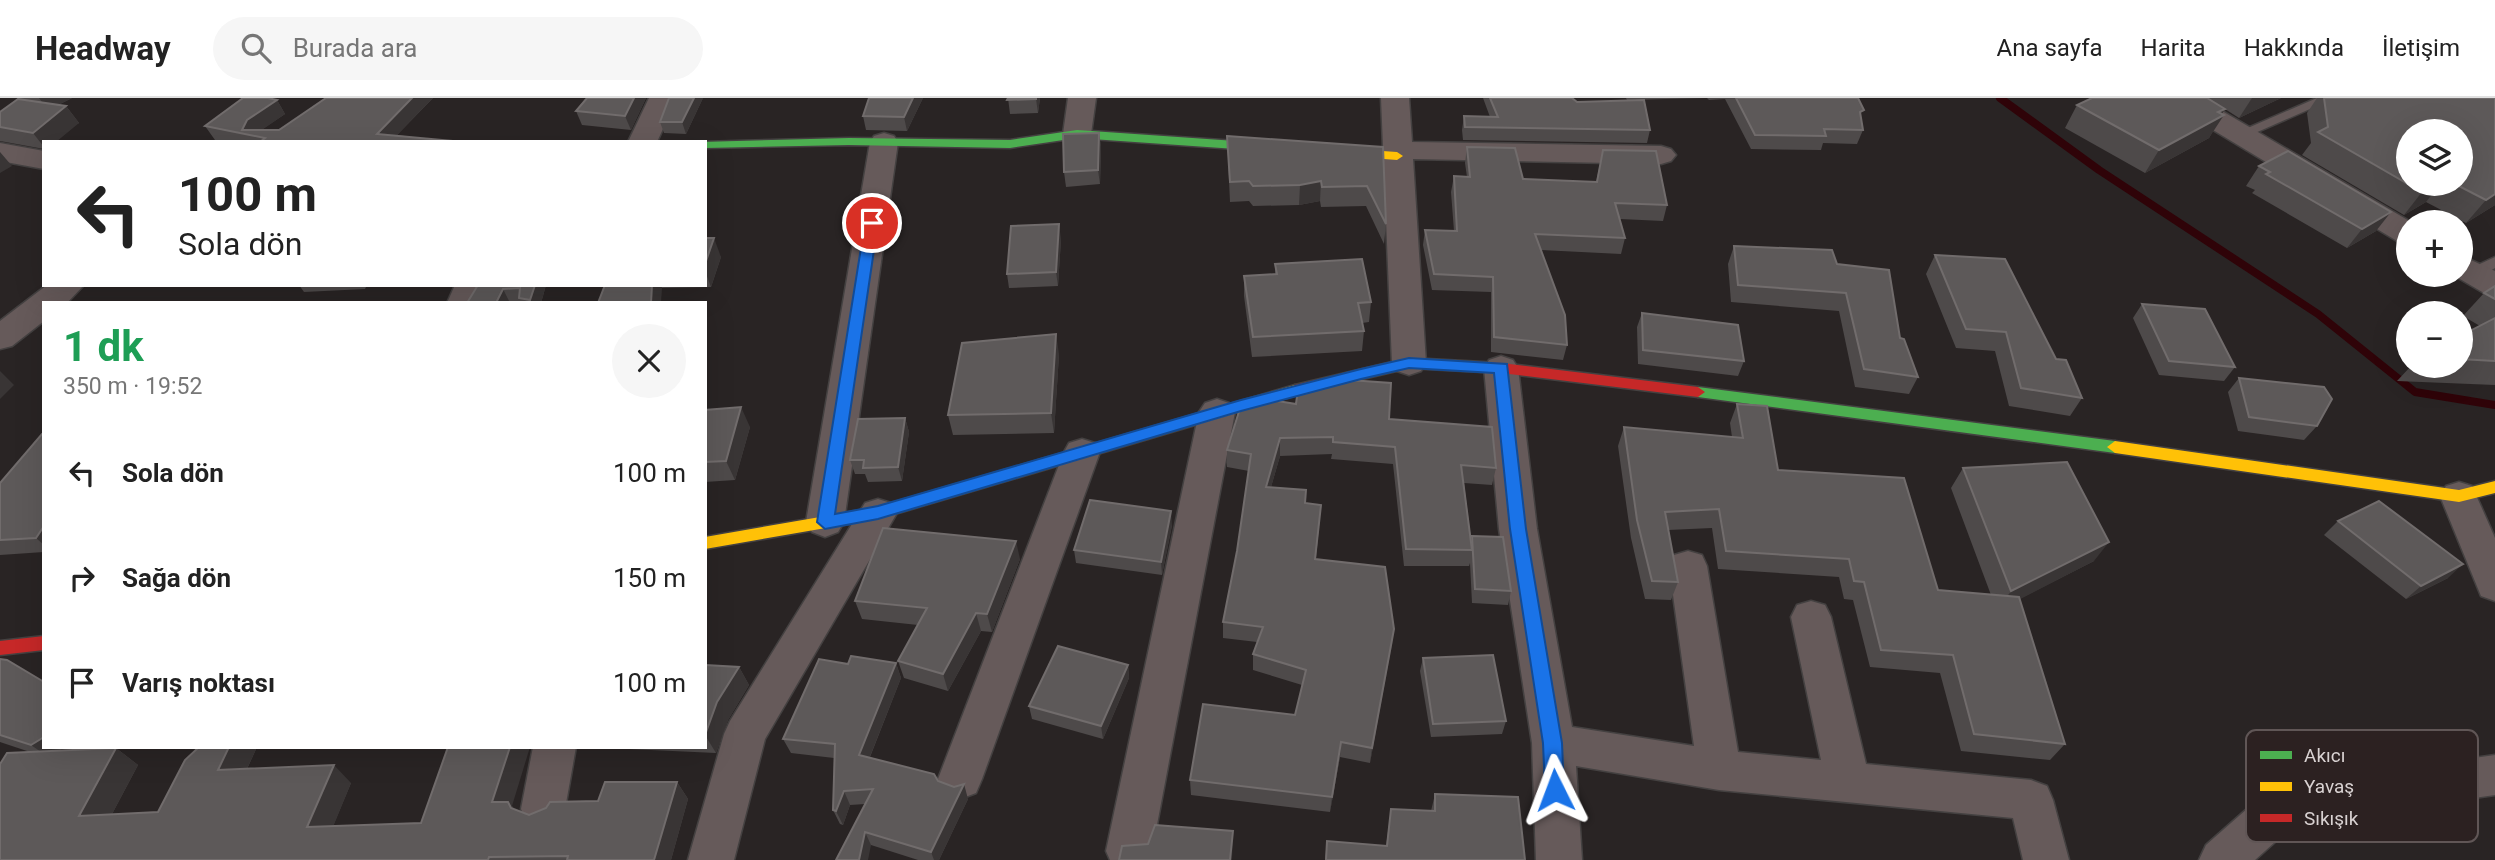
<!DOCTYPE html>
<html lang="tr">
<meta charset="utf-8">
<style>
body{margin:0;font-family:Roboto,sans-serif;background:#f6f6f6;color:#222;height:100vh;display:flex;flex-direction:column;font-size:26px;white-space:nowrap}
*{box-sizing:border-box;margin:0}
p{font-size:23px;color:#767676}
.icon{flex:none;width:38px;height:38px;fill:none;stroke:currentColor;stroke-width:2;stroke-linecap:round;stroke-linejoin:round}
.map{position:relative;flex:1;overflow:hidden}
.panel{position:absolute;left:42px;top:203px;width:665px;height:448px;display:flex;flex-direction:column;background:#fff;border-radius:0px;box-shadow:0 7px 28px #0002}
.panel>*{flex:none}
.banner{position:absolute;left:42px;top:42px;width:665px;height:147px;border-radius:0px;box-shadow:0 7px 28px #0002;background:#fff;color:#222;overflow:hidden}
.tools{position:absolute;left:2396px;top:21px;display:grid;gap:14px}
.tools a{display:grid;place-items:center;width:77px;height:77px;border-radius:50%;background:#fff;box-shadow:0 7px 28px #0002;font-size:35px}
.pin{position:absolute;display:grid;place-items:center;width:60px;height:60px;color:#fff;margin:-30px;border:4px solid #fff;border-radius:50%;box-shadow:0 2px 7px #0007}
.me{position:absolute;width:77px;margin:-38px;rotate:357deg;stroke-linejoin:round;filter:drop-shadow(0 0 5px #0008)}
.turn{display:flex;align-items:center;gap:24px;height:147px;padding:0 21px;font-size:32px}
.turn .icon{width:91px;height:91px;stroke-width:2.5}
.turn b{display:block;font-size:49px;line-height:60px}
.round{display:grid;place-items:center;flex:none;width:74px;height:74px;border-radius:37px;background:#f6f6f6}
.headline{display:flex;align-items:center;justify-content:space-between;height:119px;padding:0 21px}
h1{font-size:42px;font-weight:700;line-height:52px;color:#1e9e55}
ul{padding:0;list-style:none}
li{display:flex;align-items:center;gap:21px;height:105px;padding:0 21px}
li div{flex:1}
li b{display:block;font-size:26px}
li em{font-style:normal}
header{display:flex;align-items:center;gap:42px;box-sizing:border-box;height:98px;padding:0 35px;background:#fff;border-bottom:2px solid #e0e0e0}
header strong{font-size:33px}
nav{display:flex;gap:38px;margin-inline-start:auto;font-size:24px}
.search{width:490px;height:63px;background:#f6f6f6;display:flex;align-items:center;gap:18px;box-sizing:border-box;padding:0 24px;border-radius:38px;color:#767676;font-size:26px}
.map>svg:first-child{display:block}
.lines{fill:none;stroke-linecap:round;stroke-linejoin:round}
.stream{stroke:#2f0308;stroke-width:8}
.lane-casing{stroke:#444141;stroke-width:3}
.street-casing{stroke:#444141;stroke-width:3}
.fast-casing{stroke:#444141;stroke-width:3}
.slow-casing{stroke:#444141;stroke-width:3}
.jam-casing{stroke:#444141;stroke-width:3}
.lane{fill:#665a5a;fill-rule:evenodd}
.street{fill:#665a5a;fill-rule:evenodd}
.fast{fill:#4caf50;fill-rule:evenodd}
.slow{fill:#ffc107;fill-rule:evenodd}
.jam{fill:#c62828;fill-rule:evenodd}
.wall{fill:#4e4a4a;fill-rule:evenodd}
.shaded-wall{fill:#393535}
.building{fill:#5d5959;stroke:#716c6c;stroke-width:2}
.route{fill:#1a73e8;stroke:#114b97;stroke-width:2}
.key{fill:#2c2121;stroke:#605656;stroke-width:2}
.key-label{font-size:19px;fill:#d9d2d2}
</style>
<header>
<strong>Headway</strong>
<div class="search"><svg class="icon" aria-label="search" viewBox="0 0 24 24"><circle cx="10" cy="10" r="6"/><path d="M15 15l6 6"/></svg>Burada ara</div>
<nav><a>Ana sayfa</a><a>Harita</a><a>Hakkında</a><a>İletişim</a></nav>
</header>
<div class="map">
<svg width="2495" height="762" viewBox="0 0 2495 762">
<rect width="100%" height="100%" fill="#292424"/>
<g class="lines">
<path class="stream" d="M2000,0l99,72 219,144 97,78 80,13"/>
<defs>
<g id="lane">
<path d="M2317,0h18l-89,39 -5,1 -7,-4z"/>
<path d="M2495,159v11l-16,9h-10l-3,-4 3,-4z"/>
</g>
<g id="street">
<path d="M649,0h28l-20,44h-29z"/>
<path d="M1068,0h28l-5,36 -4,6 -10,3 -10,-3 -4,-6z"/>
<path d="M1381,0h28l3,44 249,4 10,3 5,6 -5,6 -10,3 -248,-5 13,204 -5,8 -12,4 -12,-4 -5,-8z"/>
<path d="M2166,0h34l211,124h-3v22l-11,-3 -227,-137z"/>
<path d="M884,35l10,3 4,6 -54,380 -6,10 -13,5 -13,-5 -6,-10 64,-380 4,-6z"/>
<path d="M0,45l44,8v18l-44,-8z"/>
<path d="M2460,157l35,16v25l-11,-3 -31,-18h7z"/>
<path d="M47,187h37l-17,18h-23v18l-32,25 -12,3v-28z"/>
<path d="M455,187h32l-8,18h-32z"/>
<path d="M1501,258l12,4 5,8 19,161 35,198 122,19 -25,-180 5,-11 14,-4 14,4 5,11 31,186 83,8 -30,-143 6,-12 14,-4 14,4 6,12 35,147 165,16 16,6 6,14 16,60h-46l-10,-42 -294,-28 -143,-24 6,94h-46l-4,-117 -33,-214 -15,-161 5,-8z"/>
<path d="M1217,301l12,4 6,9 -83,439 -4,9h-38l-4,-9 93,-439 6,-9z"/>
<path d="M1082,341l13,4 5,9 -118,327 -6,14 -16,6 -16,-6 -6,-14 126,-327 5,-9z"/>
<path d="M2459,384l13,4 23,52v63l-14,-5 -41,-100 6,-10z"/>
<path d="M878,401l13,4 6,10 -132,226 -31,121h-46l36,-126 6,-13 135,-218z"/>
<path d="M533,649h43l-11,62 -6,14 -16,6 -16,-6 -6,-14z"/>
<path d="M2495,657v40l-134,19 -76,19 -30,27h-56l7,-15 50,-44 16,-6 89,-21z"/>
</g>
<g id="fast">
<path d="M1077,32l218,15 6,4 -6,4 -218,-15 -67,10 -161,-3 -144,3v-6h-5l149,-4 161,2z"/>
<path d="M1698,289l417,54 8,6 -8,6 -417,-56 -7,-5z"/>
</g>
<g id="slow">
<path d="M1295,47l102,7 6,4 -6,4 -106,-8v-6z"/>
<path d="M1295,287l7,5 -2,4 -422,125 -173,30v-12l173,-30z"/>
<path d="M2115,343l344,49 36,-9v12l-36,9 -344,-49 -8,-6z"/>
</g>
<g id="jam">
<path d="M1409,260l92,5 197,24 7,5 -7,5 -197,-24 -92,-5 -114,27 -7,-5 7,-5z"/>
<path d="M44,538v14l-44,5v-14z"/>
</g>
</defs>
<use href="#lane" class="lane-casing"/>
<use href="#street" class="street-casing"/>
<use href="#fast" class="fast-casing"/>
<use href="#slow" class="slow-casing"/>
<use href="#jam" class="jam-casing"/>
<use href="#lane" class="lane"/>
<use href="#street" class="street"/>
<use href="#fast" class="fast"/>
<use href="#slow" class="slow"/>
<use href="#jam" class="jam"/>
</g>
<g class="wall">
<path d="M17,0h55l-14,7 8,1 13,17 -35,19v7l-44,-8v-29l22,-12z"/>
<path d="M326,0h107l-36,37 55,7h-227l-10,-2 -10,-14 72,-26 8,14 -24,16h18z"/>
<path d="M587,0h59l-15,32 -49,-5 -6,-14z"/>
<path d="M703,0l-17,36 -22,-1 -4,-11z"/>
<path d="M869,0h54l-16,33 -41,-1 -3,-14z"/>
<path d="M1008,0h32l-2,15 -28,1z"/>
<path d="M1483,0h89l5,4 73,28 -3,13 -184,-3 -1,-10 2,-14 26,1z"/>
<path d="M1626,0h80l-79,2z"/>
<path d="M1707,0h151l5,32 -6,14 -34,-1 -2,7 -70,-1 -26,-50 -16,1z"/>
<path d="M2092,0h189l-42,20 -14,-9 -16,29 -64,35 -80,-45 12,-23z"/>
<path d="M2317,0h178v107l-29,18 -40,-21 -22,13 -102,-60 9,-12 -4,-30zM2408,33h52v53h-52z"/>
<path d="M1099,35l2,14 -1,37 -34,3 -2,-15z"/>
<path d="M1227,38l156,11 3,77 -2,20 -18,-38 -45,1 -1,-6 -21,4 -46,1 -4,-5 -19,1z"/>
<path d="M1467,49l56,32 73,3 7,-32 64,55 -4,16 -43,-2 5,19 -4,16 -80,-4 26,95 -4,15 -72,-8v-60l-59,-2 -9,-45 2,-15 29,1 -3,-39 3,-16 13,1 -2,-14z"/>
<path d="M2259,68l117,65 -29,17 -95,-55 3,-3 -9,-4z"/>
<path d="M705,140l16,19 -10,30 -49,1 -57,-3h100z"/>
<path d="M1061,141l-3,47 -49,2 -2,-14z"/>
<path d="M1734,148l103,18 63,74 18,39 -9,17 -54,-7 -16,-76 -108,-9 -3,-38z"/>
<path d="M1935,157l121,104 26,39 -12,18 -61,-10 -14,-55 -39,-3 -30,-74z"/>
<path d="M1275,166l96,38 -2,20 -7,1 2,8 -2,20 -110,6 -8,-61v-20l31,-2z"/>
<path d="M299,187h68l-2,4 -61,3z"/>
<path d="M478,187h68l-5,18h-74z"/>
<path d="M2495,188v99l-98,-4 14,-15h49v-30l20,-10 -17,-10 21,-23z"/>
<path d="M2142,206l93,63 -11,14 -65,-6 -26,-57z"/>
<path d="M1642,215l102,48 -6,15 -100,-12 -1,-37z"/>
<path d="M1059,256l-5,79 -101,2 -5,-20z"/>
<path d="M2239,280l78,48 -13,14 -66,-9 -10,-39z"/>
<path d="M1737,306l41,66 160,120 53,5 -40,-107 12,-20 131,93 -75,38 46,145 -15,16 -89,-9 -21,-78 -70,-6 -17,-67 -9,-1 -5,-22 -121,-8 -6,-41 -44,2 10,52 -7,18 -26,-1 -14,-61 -13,-92 6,-19 108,10 -2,-14z"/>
<path d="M1241,307l148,14 107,49 -4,17 -28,-2 7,56 40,52 -3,14 -36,-2 -2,-40 -1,3h-65l-11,-102 -62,-5 1,-5 -52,2 -9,31 35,3v13l15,2 -5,54 78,70 -24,134 -30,-6 -10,55 -139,-17 -1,-15 105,-65 7,-30 -49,-15v-16l4,-12 -34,-4v-16l14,-71 12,-80 -22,-4v-17z"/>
<path d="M705,312l45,17 -15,53 -30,2z"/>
<path d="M905,320l4,14 -7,49 -34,1 -3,-8h-10l-5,-14z"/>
<path d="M44,336v118l-44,3v-72z"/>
<path d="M2338,423l110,57 -42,21 -82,-64z"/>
<path d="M1172,427l-10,50 -86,-12 -2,-13z"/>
<path d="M1020,461l-28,73 -11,-1 -33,60 -44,-13 -6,-17 20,-36 -56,-6 -7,-18z"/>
<path d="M1423,560l83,63 -4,13 -71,3 -11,-66z"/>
<path d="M0,561l44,88h21l-5,3 56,-2 22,17 -26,49 46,-2 41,-65h58l-10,22 104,14 -18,43 88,-3 91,-17 2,3 15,6 69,-14 79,-19 11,17 -17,61h-671l30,-108 -30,-10z"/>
<path d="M896,565l5,15 -31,79 68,24 30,18 -29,61h-21l-47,-15 -35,15 29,-56 -15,1 -7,20 -3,-1 -7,-14 1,-52 -43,-5 -8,-14 65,-75z"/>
<path d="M705,567l34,2 10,18 -21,35 -12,33 -109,-5 98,-1z"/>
<path d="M1128,567l1,13 -26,61 -71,-20 -3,-13z"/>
<path d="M1435,696l90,66h-200l2,-19 59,5 5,-37 40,2z"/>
</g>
<g class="shaded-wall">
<path d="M39,0h33l-24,12z"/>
<path d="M412,0h21l-43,44 -13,-8z"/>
<path d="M634,0h12l-15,32 -6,-14z"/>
<path d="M694,0h9l-17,36 -4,-12z"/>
<path d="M913,0h10l-16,33 -3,-14z"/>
<path d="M1036,0h4l-2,15 -2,-14z"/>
<path d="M2252,0h29l-42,20z"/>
<path d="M277,2l8,14 -29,20 -14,-4 5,-10z"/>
<path d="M66,8l13,17 -23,19h-12v5l-11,-14z"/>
<path d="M2225,11l-5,8 4,-2 -15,23 -64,35 14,-23 59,-38z"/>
<path d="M1099,35l2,14 -1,37 -2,-14z"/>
<path d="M0,54l12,14 -12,7z"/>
<path d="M1321,83l-1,20 -21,4 1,-20z"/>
<path d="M2436,86h4l-14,18 -22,13 18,-23z"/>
<path d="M2495,96v11l-29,18 20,-23z"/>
<path d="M2391,114l-15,19 -29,17 15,-19z"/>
<path d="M1059,126l2,15 -3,47 -2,-14z"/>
<path d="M714,140l7,19 -10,30 -6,-16v-7z"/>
<path d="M535,187h11l-5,18h-9l-2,-3z"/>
<path d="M652,187h9l1,3 -1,15h-10z"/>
<path d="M503,191l7,14h-14z"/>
<path d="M1056,236l3,20 -5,79 -3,-20z"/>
<path d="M0,273l14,14 -14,14z"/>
<path d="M741,309l9,20 -15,53 -9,-19z"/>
<path d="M905,320l4,14 -7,49 -4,-14z"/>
<path d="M1280,340v18l-14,48v-17z"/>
<path d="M1171,413l1,14 -10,50 -1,-13z"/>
<path d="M44,428v19l-8,-7z"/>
<path d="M1016,443l4,18 -28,73 -5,-18z"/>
<path d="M2109,444l-15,19 -97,50 14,-20z"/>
<path d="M2463,466l-15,14 -42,21 15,-13z"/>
<path d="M976,515l5,18 -33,60 -5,-17z"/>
<path d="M1394,531l-2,16 -22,118 2,-15z"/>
<path d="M896,565l5,15 -36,91 -6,-14z"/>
<path d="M1128,567l1,13 -26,61 -2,-13z"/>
<path d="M739,569l10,18 -21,35 -12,33 -11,-18 12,-33z"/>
<path d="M44,639v10h21l-17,10 -17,-12z"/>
<path d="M1341,644l-1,15 -10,55 2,-15z"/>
<path d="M229,649h28l-19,41 -20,-18z"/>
<path d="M510,649h20l-18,59 10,13 -30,-17z"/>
<path d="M116,650l22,17 -36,68 -23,-17z"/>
<path d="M334,667l17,18 -25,61 -19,-17z"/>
<path d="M677,684l11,17 -17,61h-17z"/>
<path d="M964,686l4,15 -29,61h-5l-3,-8z"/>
<path d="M844,693l6,14 -7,20 -7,-14z"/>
<path d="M1233,733l-1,29h-2z"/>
<path d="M865,734l6,13 -3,15h-9z"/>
</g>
<g class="building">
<path d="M243,0h25l9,2 -30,20 -5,10h37l47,-32h86l-35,36 75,7v1h-192l5,-4 -60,-12z"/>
<path d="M587,0h47l-9,18 -49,-5z"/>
<path d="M669,0h25l-12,24h-22z"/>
<path d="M869,0h44l-9,19 -41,-1z"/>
<path d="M1008,0h28v1l-29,1z"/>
<path d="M1490,0h82l5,4 67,-2 6,30 -185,-3 -1,-11 34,1z"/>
<path d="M1736,0h122l6,12 -4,2 3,18 -39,-1 2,7 -71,-1z"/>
<path d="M2092,0h115l18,11 -7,3 6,3 -65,35 -82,-45z"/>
<path d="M2324,0h171v96l-9,6 -31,-16h5v-53h-52v53l-90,-52 10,-5z"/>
<path d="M18,1l48,7 -33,27 -33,-6v-15z"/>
<path d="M1099,35l-1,37 -34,2 -1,-38z"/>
<path d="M1227,38l156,11 3,77 -19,-38 -45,1 -1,-6 -21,4 -47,1 -4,-5 -19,1z"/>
<path d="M1467,49l48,1 8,31 74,3 6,-32 53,1 11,54 -52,-2 10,35 -90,-4 30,81 2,30 -73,-8 -1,-60 -59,-3 -9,-44 32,1 -3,-55 16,1z"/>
<path d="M2288,53l103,61 -29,17 -96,-55 4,-2 -11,-6z"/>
<path d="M2408,86h28l-14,8z"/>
<path d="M1059,126l-3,48 -49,2 4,-48z"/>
<path d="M705,140h9l-9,26z"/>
<path d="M1734,148l98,4 5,14 52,6 11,68 4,1 14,38 -54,-8 -18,-76 -108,-8z"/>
<path d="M1935,157l70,4 51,100 10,1 16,38 -61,-10 -15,-56 -40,-3z"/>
<path d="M1362,161l9,43 -13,1 6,28 -111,6 -9,-61 33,-2 -2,-10z"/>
<path d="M478,187h57l-5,15 -11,-2 1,-10 -17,1 -7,14h-29z"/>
<path d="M605,187h47l-1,18h-53z"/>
<path d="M2495,188v13l-11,-6z"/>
<path d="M2142,206l63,5 30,58 -66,-6z"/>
<path d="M1642,215l96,12 6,36 -101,-11z"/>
<path d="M2495,220v43l-35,-2v-23z"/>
<path d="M1056,236l-5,79 -103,2 14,-72z"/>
<path d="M2239,280l85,9 8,12 -15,27 -68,-9z"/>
<path d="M1335,281l56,4 -2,36 103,8 4,41 -35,-3 11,85 -66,-1 -11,-102 -62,-5v-5l-53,1 -14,49 40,3 -1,13 16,2 -6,54 70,8 9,62 -22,119 -31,-6 -9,55 -142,-17 13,-76 92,11 11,-45 -53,-16 10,-27 -40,-5 14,-71 14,-97 -24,-4 14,-45 24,-6 31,5 2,-15z"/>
<path d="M1737,306l30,2 11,64 126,8 34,112 81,7 46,147 -91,-10 -21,-79 -72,-5 -17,-68 -10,-1 -5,-22 -123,-8 -7,-42 -54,3 13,70 -26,-1 -15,-61 -13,-93 119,11z"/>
<path d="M741,309l-15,54 -21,1v-52z"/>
<path d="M905,320l-7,49 -35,1 1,-8h-14l8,-41z"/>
<path d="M42,336h2v92l-8,12 -36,2v-57z"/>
<path d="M2067,364l42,80 -98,49 -48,-123z"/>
<path d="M1090,402l81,11 -10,51 -87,-12z"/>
<path d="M2379,403l84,63 -42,22 -83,-65z"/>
<path d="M883,430l133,13 -29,73 -11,-1 -33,61 -45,-13 29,-53 -72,-7z"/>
<path d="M1472,438l31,1 8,54 -36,-2z"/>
<path d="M1058,548l70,19 -27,61 -72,-20z"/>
<path d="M1493,557l13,66 -73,3 -10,-66z"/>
<path d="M851,558l45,7 -37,92 75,19 4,7 16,6 10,-3 -33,68 -66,-20 -6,28h-23l37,-71 -29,2 -8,20 -3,-1 2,-66 -52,-5 36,-80 29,5z"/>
<path d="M0,561l7,1 37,22v55l-13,8 -31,-10z"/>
<path d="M705,567l34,2 -22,35 -12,33z"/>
<path d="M199,649h30l-11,23 116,-5 -27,62 114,-4 27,-76h62l-18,55h16l3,6 18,7 17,-7 4,-6 48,-1 7,-19h72l-23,78h-87l1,-4 -79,1 -1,3h-488v-96l7,-11 109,-5 -37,68 79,-4 27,-52z"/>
<path d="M1435,696l83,3 7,63h-199l1,-19 60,5 4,-37 44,2z"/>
<path d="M1155,727l78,6 -3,29h-111l3,-14 26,-2z"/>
</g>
<path class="route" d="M872,121l6,4 -43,291 43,-8 363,-106 120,-31 48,-11 98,6 19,165 36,214 2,47 -2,6 -7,2 -7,-2 -3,-6 -2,-47 -33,-214 -16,-156 -85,-5 -48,11 -120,32 -363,108 -53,10 -8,-7 48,-299z"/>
<rect x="2246" y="632" width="232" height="112" rx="10" class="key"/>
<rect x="2260" y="653" width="32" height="8" fill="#4caf50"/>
<rect x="2260" y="684" width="32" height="9" fill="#ffc107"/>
<rect x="2260" y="716" width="32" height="8" fill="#c62828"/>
<g class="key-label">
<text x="2304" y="664">Akıcı</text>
<text x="2304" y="695">Yavaş</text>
<text x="2304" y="727">Sıkışık</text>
</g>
</svg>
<div class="tools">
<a><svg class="icon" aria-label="layers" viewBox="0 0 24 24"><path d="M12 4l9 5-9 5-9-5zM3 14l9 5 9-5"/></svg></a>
<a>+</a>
<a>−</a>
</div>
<div class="pin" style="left:872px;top:125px;background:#d93025"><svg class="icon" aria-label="arrive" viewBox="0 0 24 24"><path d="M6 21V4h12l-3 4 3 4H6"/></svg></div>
<svg class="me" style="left:1555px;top:692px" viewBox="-20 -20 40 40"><path d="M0-17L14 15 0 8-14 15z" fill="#1a73e8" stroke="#fff" stroke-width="4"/></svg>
<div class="banner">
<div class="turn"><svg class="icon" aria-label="left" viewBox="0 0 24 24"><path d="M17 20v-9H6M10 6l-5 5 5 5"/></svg><div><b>100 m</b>Sola dön</div></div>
</div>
<section class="panel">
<div class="headline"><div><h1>1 dk</h1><p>350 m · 19:52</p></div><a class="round"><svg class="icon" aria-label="close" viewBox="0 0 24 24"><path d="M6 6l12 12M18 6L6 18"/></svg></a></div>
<ul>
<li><svg class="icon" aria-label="left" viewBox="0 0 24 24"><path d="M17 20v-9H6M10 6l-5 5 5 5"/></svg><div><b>Sola dön</b></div><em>100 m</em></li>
<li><svg class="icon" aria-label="right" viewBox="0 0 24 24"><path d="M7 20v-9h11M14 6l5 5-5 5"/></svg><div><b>Sağa dön</b></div><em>150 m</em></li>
<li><svg class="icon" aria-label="arrive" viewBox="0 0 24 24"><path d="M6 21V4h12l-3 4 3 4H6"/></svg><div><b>Varış noktası</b></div><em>100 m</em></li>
</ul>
</section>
</div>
